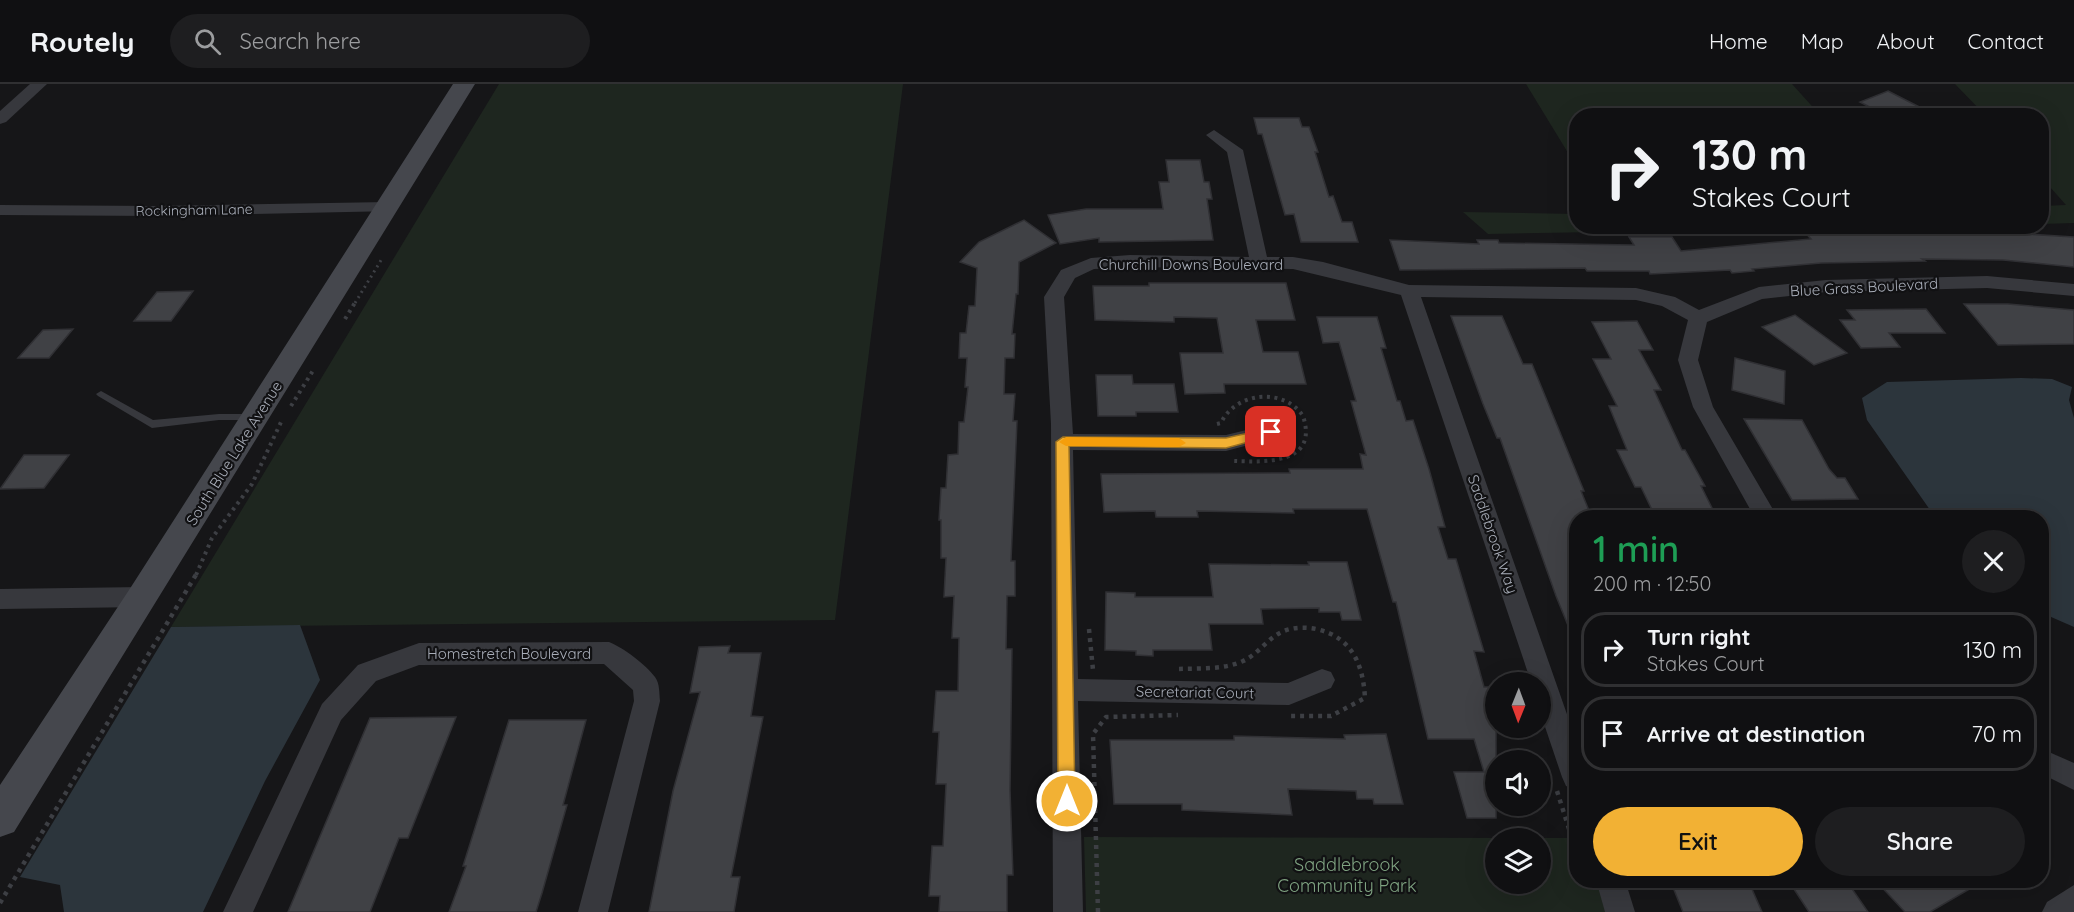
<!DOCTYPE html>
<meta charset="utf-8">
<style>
body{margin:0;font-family:Quicksand,sans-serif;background:#1e1e20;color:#f1f3f6;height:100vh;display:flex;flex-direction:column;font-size:22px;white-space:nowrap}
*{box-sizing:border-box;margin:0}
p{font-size:20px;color:#9c9d9f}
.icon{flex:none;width:33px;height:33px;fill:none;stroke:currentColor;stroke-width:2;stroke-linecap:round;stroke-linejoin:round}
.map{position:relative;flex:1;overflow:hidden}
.details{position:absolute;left:1569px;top:426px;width:480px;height:378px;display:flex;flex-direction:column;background:#101012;border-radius:24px;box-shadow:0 6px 24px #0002,0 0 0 2px #303032}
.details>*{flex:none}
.top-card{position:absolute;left:1569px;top:24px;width:480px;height:126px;border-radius:24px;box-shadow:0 6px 24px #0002,0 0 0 2px #303032;background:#101012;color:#f1f3f6;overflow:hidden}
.needle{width:39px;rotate:181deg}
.buttons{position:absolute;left:1485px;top:588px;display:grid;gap:12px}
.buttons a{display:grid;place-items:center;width:66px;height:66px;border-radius:50%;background:#101012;box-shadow:0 6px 24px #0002,0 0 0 2px #303032;font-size:30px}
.pin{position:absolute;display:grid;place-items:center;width:51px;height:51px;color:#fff;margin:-26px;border-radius:12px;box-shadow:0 3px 9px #0006}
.me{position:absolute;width:66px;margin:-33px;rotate:0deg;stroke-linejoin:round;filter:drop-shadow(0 0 4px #0008)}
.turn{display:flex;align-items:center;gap:21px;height:126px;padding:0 24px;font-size:27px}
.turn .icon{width:78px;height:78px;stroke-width:2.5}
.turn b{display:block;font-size:42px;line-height:51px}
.round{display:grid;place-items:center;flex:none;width:63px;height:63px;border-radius:32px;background:#1e1e20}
.head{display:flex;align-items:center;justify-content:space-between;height:102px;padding:0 24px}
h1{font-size:36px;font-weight:600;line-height:45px;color:#1e9e55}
.action{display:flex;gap:12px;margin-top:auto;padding:12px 24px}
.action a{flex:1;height:69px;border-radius:36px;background:#f2b134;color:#111;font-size:24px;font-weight:600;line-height:69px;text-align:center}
.action a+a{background:#1e1e20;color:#f1f3f6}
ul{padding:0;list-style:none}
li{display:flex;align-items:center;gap:18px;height:75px;margin:0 12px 9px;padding:0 12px;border:3px solid #303032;border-radius:24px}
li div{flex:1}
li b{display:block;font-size:22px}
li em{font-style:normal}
header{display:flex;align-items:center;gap:36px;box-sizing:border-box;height:84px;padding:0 30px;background:#101012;border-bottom:2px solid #303032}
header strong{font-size:28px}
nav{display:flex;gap:33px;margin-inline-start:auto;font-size:21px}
.search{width:420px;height:54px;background:#1e1e20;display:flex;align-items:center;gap:15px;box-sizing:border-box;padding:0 21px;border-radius:33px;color:#9c9d9f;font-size:22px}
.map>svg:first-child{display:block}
.green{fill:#1e261f;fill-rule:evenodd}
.water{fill:#2c353c}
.building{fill:#404145;stroke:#303034;stroke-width:1.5}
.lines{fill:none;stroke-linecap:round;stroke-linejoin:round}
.path-far2{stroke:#3d3f44;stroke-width:3;stroke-dasharray:2 4;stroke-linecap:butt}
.path-far1{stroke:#3d3f44;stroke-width:4;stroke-dasharray:3 4.5;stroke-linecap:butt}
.path{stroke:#3d3f44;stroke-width:4.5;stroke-dasharray:4 5;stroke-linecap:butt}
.lane{fill:#37383d;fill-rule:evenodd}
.street{fill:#37383d;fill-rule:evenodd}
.secondary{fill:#45474d;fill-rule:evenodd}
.route{fill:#f2b134;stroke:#9d7322;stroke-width:1.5}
.slow{fill:#f59e0b}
.labels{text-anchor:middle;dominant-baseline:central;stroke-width:4.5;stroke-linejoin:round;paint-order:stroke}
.far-street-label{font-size:14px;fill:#a8adb8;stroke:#111113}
.street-label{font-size:15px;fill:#a8adb8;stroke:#111113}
.near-park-label{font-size:18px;fill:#7fa381;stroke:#111113}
</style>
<header>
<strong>Routely</strong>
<div class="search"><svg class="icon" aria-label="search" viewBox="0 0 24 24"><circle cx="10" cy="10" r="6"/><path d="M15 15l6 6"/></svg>Search here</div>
<nav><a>Home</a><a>Map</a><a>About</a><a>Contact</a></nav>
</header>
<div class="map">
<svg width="2074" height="828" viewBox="0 0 2074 828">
<rect width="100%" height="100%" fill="#161618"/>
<g class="green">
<path d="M499,0h404l-68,536 -664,7z"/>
<path d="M1526,0h266l28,31 -244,1v50z"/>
<path d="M1955,0h119v139l-32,1v-18l24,-1 -24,-27v-62l-57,-1z"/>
<path d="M1463,128l113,2v12l311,1 -399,7z"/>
<path d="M1084,753l492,1v42l22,1 11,31h-523zM1496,754h44v46h-44z"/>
</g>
<g class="water">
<path d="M2021,294l31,1 20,8 -3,13 5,18v209l-32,-14v-95l-107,-1 -68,-97 -5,-22 25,-16z"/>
<path d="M300,541l20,55 -55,101 -62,131h-139l-4,-27 -40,-8 151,-250z"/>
</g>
<g class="building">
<path d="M1888,7l49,25h-50l-27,-14z"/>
<path d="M1254,34h45l3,9h7l9,25h-3l14,45 4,-1 9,26h10l6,20h-57l-7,-28 -9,1 -23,-81h-4z"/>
<path d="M1166,76h34l4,22h5l3,17h-5l6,41 -114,2v-4l-39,6 -12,-29 38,-6h77l-4,-27h10z"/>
<path d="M1024,136l32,23 -37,19 -1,32h-2l-4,40h3l-1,24h-9l-1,36h11l-2,27h4l-6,140h4v35h-8l-1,53h6l-2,141 3,85h-6v37h-68l1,-16h-11l3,-50h11l3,-62h-10l3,-52h-6l3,-41h22l1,-53h-7l2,-42 -10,1 2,-39h-5v-38h-2l2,-32h5l2,-33 10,-1 1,-32h5l4,-35h-3l2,-29h-8l1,-25h6l3,-27h6l2,-38 -17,-6 19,-20z"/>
<path d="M1840,143l4,5 76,-1 -3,-4 64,2 -1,-2 43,3 3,4 48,3v30l-71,-7 -81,-1 3,2 -104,2 -69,6 2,2 -22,2 -2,-3 -80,4 -1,-3h-62l-2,-3 -185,2 -10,-30 89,4 -2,-4h21l1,3 135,2 -5,-8h43l9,14 130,-12 -10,-11z"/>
<path d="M1149,199h137l9,37h-39l7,32h35l8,32h-82l1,9 -40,1 -5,-41h43l-6,-35 -43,-1v5l-79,-2 -2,-34h56z"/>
<path d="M193,207l-22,30h-37l23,-29z"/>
<path d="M1964,220h44l66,6v34l-76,1z"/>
<path d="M1926,225l19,24h-56l11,14 -39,1 -21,-28h15l-8,-10z"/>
<path d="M1795,231l52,38 -33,12 -52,-38z"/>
<path d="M1451,232h51l21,48h9l52,127h-3l11,27h-16v127l-20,-49 -56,-158h-3l-14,-34z"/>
<path d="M1317,233h60l9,31h-5l16,53h3l6,20 7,-1 16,49 16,58h-7l10,32h8l28,93 -10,-1 10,36h12v131h-29l-13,-46h30l-10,-33h-46l-32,-137h-3l-26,-93h-74l1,4 -97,-2 1,6h-42l-1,-6 -51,1 -3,-38 189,-1 -1,-4h74l-3,-15 6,1 -15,-54h5l-17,-59 -16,1z"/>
<path d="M1637,237l16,29h-14l22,40h-7l28,60h3l20,36h-4l16,32h-50l-1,-4h-12l-13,-27h-6l-18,-37h10l-18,-44h8l-24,-47h18l-19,-37z"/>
<path d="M73,245l-24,29h-31l25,-28z"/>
<path d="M1735,274l50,13 -1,33 -52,-14z"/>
<path d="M1096,291h36l1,9h41l4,28h-42v4h-38z"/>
<path d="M1744,335l58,1 27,49 8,9h8l13,21 -66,1z"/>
<path d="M24,371h45l-25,33 -44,1z"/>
<path d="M1308,478h39l14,58h-19l-2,-8h-21v-4l-58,1 2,15h-54l3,26h-59v6l-17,-1v-4l-31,-1 1,-58 29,1v4h78l-4,-33 100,1z"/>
<path d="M730,562l-2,7h33l-10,63 12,1 -32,160h9l-6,35h-85l24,-121 27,-99 -10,1 9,-46z"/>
<path d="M456,633l-48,121h-9l-29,74h-82l82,-194z"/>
<path d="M509,636h77l-23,85h4l-25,88 -6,19h-87l17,-46h-3z"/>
<path d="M1386,650l17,70h-29l-1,-5h-16l-1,-8 -68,-2 4,26 -110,-5v-6h-68l-4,-64h124v-4l111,3 -1,-4z"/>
<path d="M1670,796h78l14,32h-79z"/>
<path d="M1788,796h58l22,32h-59z"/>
<path d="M1875,796h110l-55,32h-25z"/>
</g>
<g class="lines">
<path class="path-far2" d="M355,219l28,-46"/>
<g class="path-far1">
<path d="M345,235l11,-18"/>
<path d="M291,322l23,-37"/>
<path d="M1217,340l4,-1c14,-31 63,-36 82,-7 16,49 -38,46 -69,45"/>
<path d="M196,491l16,-37 40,-54 30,-64"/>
</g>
<g class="path">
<path d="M1089,545l4,41"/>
<path d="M1179,585c21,-1 44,1 64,-8 16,-7 25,-24 41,-30 10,-4 22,-4 32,-2 36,8 47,35 49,69l-34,18h-40"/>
<path d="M1557,707l19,60"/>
<path d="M0,819l197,-330"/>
<path d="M1098,828l-5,-178 13,-17 72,-2"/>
</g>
<path class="lane" d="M101,307l52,29 66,-6h34l5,3 -5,3h-34l-67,8 -54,-32 -2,-2z"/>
<g class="street">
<path d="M30,0h17l-41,38 -6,2v-13z"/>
<path d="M1214,46l29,20 24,107h26l30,5 86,23 227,3 39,9 24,13 60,-23 67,-7 161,-4 87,8v12l-87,-8 -161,4 -64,7 -55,23 -9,38 15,47 65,111h-23l-62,-111 -15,-47 10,-40 -26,-14 -26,-6 -215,-3 155,443v50l-10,-4 -4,-9 -22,-65v-30h-9l-130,-387 -108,-26 -163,-2 -36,2 -19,9 -11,19 9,137 153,1 45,-11 8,3 3,5 -3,5 -53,14 -153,-1 5,229 210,4 34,-14 9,3 4,8 -4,8 -42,17 -211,-4 5,211h-30l-2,-488 -7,-127 17,-27 30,-12 39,-3 119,2 -22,-105 -21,-17z"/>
<path d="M388,118l6,1 3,4 -3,4 -238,5 -156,-1v-10l156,1z"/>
<path d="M143,503l9,3 3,7 -3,7 -9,3 -143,2v-20z"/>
<path d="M609,558c15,6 37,23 46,35 5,7 4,16 5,24l-52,211h-30l56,-211 -1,-11 -29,-26 -185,1 -43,16 -35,39 -88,192h-30l99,-208 36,-39 61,-22z"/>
<path d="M2042,665l32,14v27l-32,-16z"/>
<path d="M1596,796h29l10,32h-30z"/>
<path d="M2074,801v27h-32l5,-10z"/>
</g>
<path class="secondary" d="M453,0h22l-461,748 -14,5v-52l131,-198z"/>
</g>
<path class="route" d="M1271,344l6,4 -2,3 -49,13 -157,-2 6,355 -2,6 -6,2 -6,-2 -3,-6 -2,-359 7,-5 163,1z"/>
<path class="slow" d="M1066,353l113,1 7,5 -7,4 -113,-1 -7,-4z"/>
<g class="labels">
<g class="far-street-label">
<text transform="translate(194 126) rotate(-1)">Rockingham Lane</text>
</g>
<g class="street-label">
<text x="1191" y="180">Churchill Downs Boulevard</text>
<text transform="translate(1864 203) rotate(-3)">Blue Grass Boulevard</text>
<text transform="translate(234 369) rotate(-58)">South Blue Lake Avenue</text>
<text transform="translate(1493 450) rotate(71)">Saddlebrook Way</text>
<text x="509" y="569">Homestretch Boulevard</text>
<text transform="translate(1195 608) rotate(1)">Secretariat Court</text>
</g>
<g class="near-park-label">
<text x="1347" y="780">Saddlebrook<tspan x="1347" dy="21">Community Park</tspan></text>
</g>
</g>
</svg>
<div class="buttons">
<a><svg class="needle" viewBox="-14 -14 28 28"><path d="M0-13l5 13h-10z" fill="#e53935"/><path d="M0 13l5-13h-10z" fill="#9c9d9f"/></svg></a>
<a><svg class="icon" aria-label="sound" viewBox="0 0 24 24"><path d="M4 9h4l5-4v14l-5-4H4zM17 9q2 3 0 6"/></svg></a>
<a><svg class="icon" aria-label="layers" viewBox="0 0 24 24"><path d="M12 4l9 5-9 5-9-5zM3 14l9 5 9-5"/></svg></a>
</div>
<div class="pin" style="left:1271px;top:348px;background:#d93025"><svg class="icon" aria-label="arrive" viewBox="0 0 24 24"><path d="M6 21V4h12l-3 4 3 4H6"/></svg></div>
<svg class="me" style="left:1067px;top:717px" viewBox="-20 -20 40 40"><circle r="17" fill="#f2b134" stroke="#fff" stroke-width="3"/><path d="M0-11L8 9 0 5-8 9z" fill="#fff"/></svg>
<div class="top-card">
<div class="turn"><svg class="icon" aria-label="right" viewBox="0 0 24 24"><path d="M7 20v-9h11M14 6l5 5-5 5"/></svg><div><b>130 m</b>Stakes Court</div></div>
</div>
<section class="details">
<div class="head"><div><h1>1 min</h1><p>200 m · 12:50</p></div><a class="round"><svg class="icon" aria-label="close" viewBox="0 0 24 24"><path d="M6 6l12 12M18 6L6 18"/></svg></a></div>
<ul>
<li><svg class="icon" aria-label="right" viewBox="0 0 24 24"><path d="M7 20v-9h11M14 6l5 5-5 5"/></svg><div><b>Turn right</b><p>Stakes Court</p></div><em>130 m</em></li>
<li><svg class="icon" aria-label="arrive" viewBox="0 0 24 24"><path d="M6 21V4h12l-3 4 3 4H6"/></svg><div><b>Arrive at destination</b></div><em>70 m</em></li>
</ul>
<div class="action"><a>Exit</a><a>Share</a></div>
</section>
</div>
